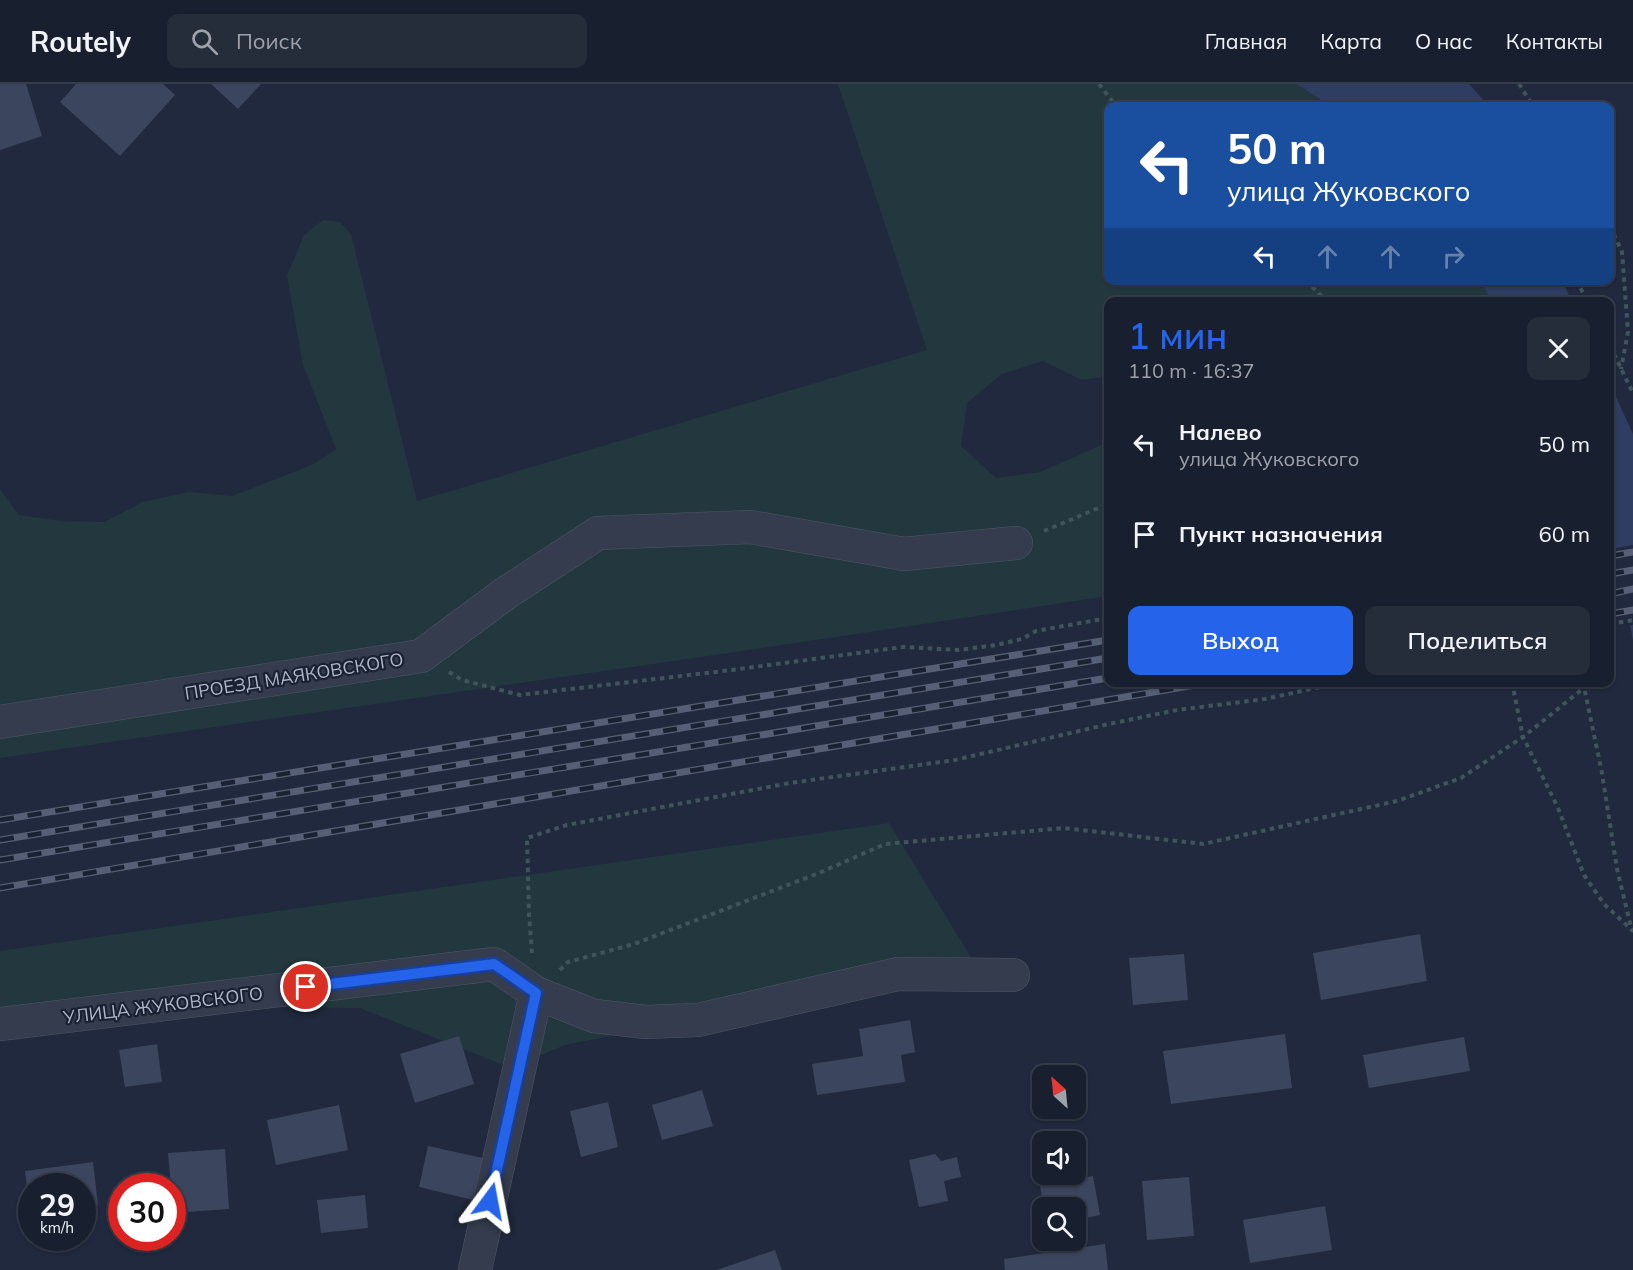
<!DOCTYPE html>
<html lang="ru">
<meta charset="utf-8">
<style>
body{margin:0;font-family:Mulish,sans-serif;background:#252c3a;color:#f1f3f6;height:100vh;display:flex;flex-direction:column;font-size:22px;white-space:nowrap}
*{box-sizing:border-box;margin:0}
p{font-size:20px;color:#9fa2aa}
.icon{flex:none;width:33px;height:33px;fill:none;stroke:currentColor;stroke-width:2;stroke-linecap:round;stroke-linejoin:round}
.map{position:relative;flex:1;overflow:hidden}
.panel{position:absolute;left:1104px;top:213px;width:510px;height:390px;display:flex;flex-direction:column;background:#181f2e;border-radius:12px;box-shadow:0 2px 4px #0004,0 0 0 2px #363d4a}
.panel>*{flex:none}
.hud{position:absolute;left:1104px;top:18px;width:510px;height:183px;border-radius:12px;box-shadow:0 2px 4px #0004,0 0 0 2px #363d4a;background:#1a4fa0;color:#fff;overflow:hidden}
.needle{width:39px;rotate:333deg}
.fabs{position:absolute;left:1032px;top:981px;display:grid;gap:12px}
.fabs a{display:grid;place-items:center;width:54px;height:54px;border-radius:12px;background:#181f2e;box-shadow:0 2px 4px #0004,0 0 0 2px #363d4a;font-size:30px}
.speed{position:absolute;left:18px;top:1089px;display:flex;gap:12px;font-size:30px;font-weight:700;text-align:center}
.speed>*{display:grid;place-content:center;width:78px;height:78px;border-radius:50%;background:#181f2e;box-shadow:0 2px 4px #0004,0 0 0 2px #363d4a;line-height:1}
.speed small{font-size:15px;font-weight:400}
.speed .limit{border:9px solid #d22;background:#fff;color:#111}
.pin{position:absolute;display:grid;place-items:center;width:51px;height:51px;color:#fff;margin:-26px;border:3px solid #fff;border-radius:50%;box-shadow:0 2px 6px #0007}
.me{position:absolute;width:66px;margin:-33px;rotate:13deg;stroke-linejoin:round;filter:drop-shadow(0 0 4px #0008)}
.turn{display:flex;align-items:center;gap:21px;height:126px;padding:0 24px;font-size:27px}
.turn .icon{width:78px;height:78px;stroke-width:2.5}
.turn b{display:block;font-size:42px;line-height:51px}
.lanes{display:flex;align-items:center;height:57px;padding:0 24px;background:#0003;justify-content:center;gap:30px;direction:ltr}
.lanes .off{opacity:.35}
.round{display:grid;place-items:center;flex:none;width:63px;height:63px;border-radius:12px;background:#252c3a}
.overview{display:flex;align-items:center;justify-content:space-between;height:102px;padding:0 24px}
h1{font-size:36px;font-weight:600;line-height:45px;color:#2563eb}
.action{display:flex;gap:12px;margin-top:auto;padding:12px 24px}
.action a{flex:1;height:69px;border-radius:12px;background:#2563eb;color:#fff;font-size:24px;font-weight:600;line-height:69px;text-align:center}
.action a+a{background:#252c3a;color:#f1f3f6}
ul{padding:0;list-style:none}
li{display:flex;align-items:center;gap:18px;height:90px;padding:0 24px}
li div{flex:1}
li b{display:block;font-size:22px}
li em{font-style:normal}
header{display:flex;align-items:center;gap:36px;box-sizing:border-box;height:84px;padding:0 30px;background:#181f2e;border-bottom:2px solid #363d4a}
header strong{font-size:28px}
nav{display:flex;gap:33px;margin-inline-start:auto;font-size:21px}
.search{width:420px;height:54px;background:#252c3a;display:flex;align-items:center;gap:15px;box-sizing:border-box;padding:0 21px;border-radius:12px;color:#9fa2aa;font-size:22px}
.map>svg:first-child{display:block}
.green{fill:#22383e}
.water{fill:#2f3d62}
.pier{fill:#20293d}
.building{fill:#3c455e}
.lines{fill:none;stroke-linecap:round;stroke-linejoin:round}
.minor-casing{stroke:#505668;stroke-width:34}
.path{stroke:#40555b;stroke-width:4;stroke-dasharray:4.5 4.5;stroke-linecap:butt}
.minor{stroke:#343c4d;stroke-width:33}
.rail-casing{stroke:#565f75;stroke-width:7}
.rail{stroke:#1a2132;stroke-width:4.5;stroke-dasharray:14;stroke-linecap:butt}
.route-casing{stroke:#184099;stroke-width:15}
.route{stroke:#2563eb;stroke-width:10}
.labels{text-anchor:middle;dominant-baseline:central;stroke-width:4.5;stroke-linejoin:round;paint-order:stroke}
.street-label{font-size:18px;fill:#b0b6c9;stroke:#1a2132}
</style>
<header>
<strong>Routely</strong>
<div class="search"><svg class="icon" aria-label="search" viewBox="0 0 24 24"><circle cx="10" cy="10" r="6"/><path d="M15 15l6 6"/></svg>Поиск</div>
<nav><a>Главная</a><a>Карта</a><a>О нас</a><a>Контакты</a></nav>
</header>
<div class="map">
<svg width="1633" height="1186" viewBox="0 0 1633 1186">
<rect width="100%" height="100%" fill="#20293d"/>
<g class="green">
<path d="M838,0h459l33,22h-222v174l373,1 10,20 -383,1v74l-26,4 -39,-19 -41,13 -35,29 -6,43 35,32 44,-6 68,-30v154c-369,57 -739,108 -1108,162v-269l19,26 42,6 43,1 39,-20 46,-10 43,4 82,-32 22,-15 -33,-84 -16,-89 17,-41 19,-15 17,2 11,12 66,267 510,-151z"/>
<path d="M889,739l86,141 -410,81 -54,23 -151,-60 -339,-3 -21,3v-57z"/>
</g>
<g class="water">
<path d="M1297,0h172l20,22h-159z"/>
<path d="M1481,197h81l10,20h-81z"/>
<path d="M1610,300l23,50v206l-23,-116z"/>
</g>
<path class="pier" d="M1633,461v80l-6,1 -16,-77z"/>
<g class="building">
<path d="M0,0h26l16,52 -42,14z"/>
<path d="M76,0h87l12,11 -55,61 -60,-54z"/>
<path d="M211,0h50l-23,25z"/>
<path d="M1420,850l7,47 -106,19 -8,-47z"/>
<path d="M1184,870l4,46 -55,5 -4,-47z"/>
<path d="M910,936l5,32 -14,3 4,27 -88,13 -5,-31 51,-8 -4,-27z"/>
<path d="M1285,950l7,54 -121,16 -8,-53z"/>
<path d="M459,952l15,48 -59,19 -15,-49z"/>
<path d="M1464,953l6,34 -101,17 -6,-33z"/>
<path d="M157,960l5,38 -37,5 -6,-37z"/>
<path d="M702,1006l11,36 -51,14 -10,-35z"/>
<path d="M608,1018l10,45 -37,10 -11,-46z"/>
<path d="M339,1021l9,45 -72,15 -9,-45z"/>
<path d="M428,1062l55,12 -10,42 -54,-13z"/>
<path d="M225,1065l4,60 -56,4 -1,-27h-1l-3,-33z"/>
<path d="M935,1070l6,7 16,-4 4,20 -17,4 4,20 -29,6 -10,-47z"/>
<path d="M93,1078l5,43 -16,2v-21h-50l-2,28 -5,-43z"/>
<path d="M1093,1092l7,39 -24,5v-12h-32l-4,-22z"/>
<path d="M1189,1093l5,59 -47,4 -5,-59z"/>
<path d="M365,1111l3,33 -47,5 -4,-33z"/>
<path d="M1325,1122l7,44 -82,13 -7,-43z"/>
<path d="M1105,1160l3,26h-103l-1,-11z"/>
<path d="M775,1166l7,20h-65z"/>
</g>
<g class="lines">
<defs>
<g id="minor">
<path d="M0,638l421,-66 85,-63 92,-60 152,-6 154,27 112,-11"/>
<path d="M536,909l58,23 52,6 52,-2 200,-46 115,1"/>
<path d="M0,940l494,-60 42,29 -61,277"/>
</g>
</defs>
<use href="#minor" class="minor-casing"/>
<g class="path">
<path d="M1099,0l17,22"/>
<path d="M1519,0l14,22"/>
<path d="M1610,142l12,26 6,80 -7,37"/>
<path d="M1306,196l21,22"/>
<path d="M1577,196l10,22"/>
<path d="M1610,262l23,47"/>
<path d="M1044,447l64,-27"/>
<path d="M1610,540l23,-4"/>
<path d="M449,588l13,8 58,15 212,-25 171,-23 55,3 38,-5 26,-6 14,-8 72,-13"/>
<path d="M1512,598l11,55 35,71 26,67 20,29 29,27v4"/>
<path d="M1583,598l19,91 15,96 15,62"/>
<path d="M532,869l-3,-39 -2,-76 40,-13 223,-42 165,-23 154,-36 68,-14 88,-11 78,-17"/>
<path d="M560,886l8,-8 66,-18 185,-71 66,-29 179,-16 139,16 194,-43 64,-23 62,-41 62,-50"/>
</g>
<use href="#minor" class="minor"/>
<defs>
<g id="rail">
<path d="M1610,472l23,-4"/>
<path d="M1610,490l23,-4"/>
<path d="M1610,510l23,-5"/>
<path d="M1610,530l23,-4"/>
<path d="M0,736l1108,-180"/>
<path d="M0,756l1108,-182"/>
<path d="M0,776l1108,-182"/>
<path d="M0,804l1213,-206"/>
</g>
</defs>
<use href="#rail" class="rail-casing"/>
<use href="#rail" class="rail"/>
</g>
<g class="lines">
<defs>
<path id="route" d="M306,903l188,-23 42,29 -46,208"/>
</defs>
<use href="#route" class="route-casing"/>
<use href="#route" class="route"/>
</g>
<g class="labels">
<g class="street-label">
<text transform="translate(294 592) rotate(-9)">ПРОЕЗД МАЯКОВСКОГО</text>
<text transform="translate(163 921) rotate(-7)">УЛИЦА ЖУКОВСКОГО</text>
</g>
</g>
</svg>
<div class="fabs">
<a><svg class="needle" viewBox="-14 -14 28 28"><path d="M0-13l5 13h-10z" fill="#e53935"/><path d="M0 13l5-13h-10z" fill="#9fa2aa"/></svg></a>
<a><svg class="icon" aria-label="sound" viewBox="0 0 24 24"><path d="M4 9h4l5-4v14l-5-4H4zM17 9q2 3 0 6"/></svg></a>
<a><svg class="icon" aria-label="search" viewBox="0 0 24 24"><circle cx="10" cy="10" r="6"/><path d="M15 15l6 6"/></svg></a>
</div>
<div class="speed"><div>29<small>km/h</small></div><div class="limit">30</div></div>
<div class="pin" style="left:306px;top:903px;background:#d93025"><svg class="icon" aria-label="arrive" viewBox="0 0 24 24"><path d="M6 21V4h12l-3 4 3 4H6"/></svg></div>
<svg class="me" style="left:490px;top:1117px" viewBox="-20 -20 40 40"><path d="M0-17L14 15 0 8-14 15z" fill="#2563eb" stroke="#fff" stroke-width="4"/></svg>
<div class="hud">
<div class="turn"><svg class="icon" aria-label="left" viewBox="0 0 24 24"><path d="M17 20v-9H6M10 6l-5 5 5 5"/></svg><div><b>50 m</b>улица Жуковского</div></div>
<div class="lanes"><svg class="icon" aria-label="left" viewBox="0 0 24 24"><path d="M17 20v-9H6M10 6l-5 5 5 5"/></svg><svg class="icon off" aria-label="ahead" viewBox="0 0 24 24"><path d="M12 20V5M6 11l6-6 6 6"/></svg><svg class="icon off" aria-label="ahead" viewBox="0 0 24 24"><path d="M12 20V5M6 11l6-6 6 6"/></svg><svg class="icon off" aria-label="right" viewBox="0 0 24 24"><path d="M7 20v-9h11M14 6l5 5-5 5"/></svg></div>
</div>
<section class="panel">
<div class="overview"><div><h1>1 мин</h1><p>110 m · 16:37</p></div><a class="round"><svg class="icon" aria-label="close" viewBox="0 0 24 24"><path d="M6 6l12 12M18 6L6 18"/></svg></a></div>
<ul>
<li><svg class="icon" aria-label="left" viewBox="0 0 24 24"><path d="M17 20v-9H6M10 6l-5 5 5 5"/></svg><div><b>Налево</b><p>улица Жуковского</p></div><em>50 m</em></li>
<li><svg class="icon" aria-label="arrive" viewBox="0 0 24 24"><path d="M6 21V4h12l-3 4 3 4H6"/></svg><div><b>Пункт назначения</b></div><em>60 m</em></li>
</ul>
<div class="action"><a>Выход</a><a>Поделиться</a></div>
</section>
</div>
